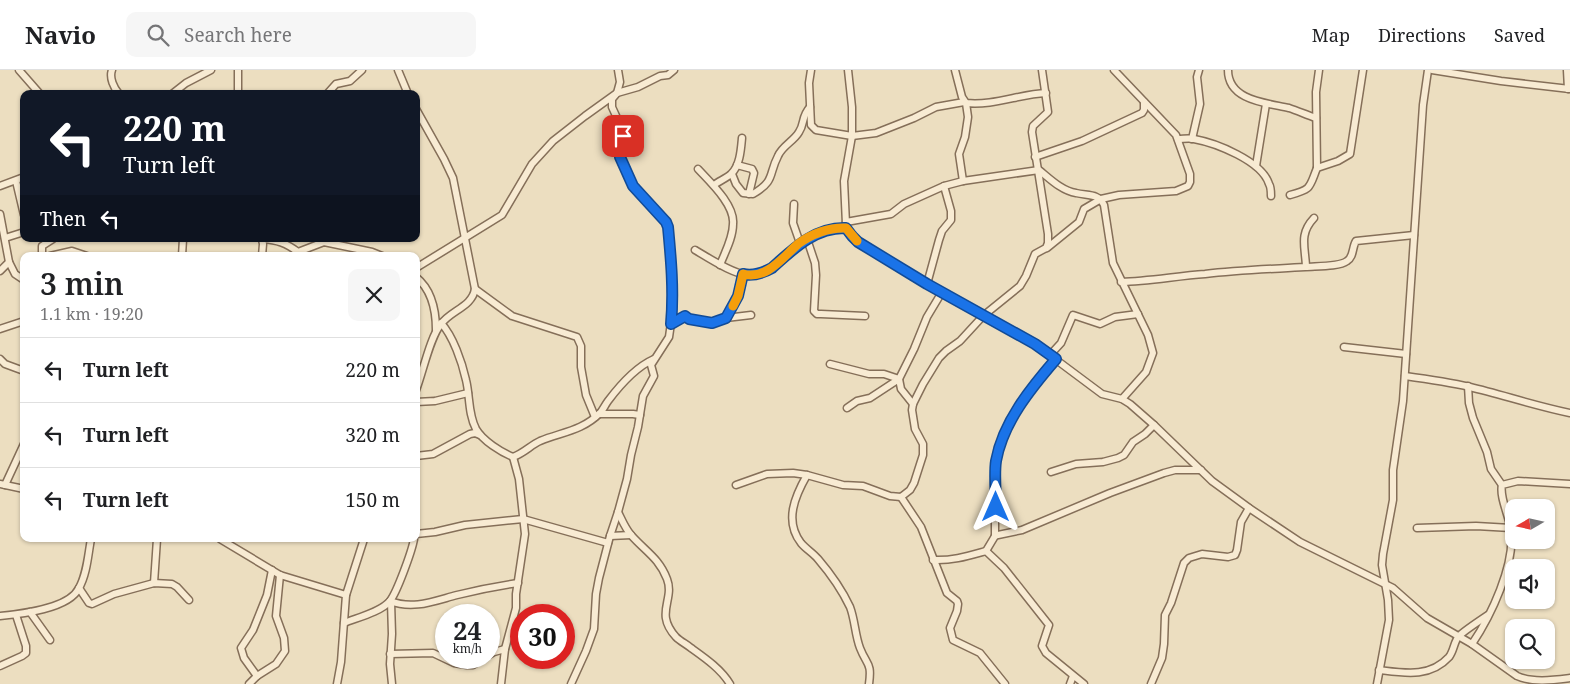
<!DOCTYPE html>
<meta charset="utf-8">
<style>
body{margin:0;font-family:"Noto Serif",serif;background:#f6f6f6;color:#202124;height:100vh;display:flex;flex-direction:column;font-size:19px;white-space:nowrap}
*{box-sizing:border-box;margin:0}
p{font-size:16px;color:#757577}
.icon{flex:none;width:28px;height:28px;fill:none;stroke:currentColor;stroke-width:2;stroke-linecap:round;stroke-linejoin:round}
.map{position:relative;flex:1;overflow:hidden}
.details{position:absolute;left:20px;top:182px;width:400px;height:290px;display:flex;flex-direction:column;background:#fff;border-radius:10px;box-shadow:0 1px 4px #0004}
.details>*{flex:none}
.top-card{position:absolute;left:20px;top:20px;width:400px;height:152px;border-radius:10px;box-shadow:0 1px 4px #0004;background:#111827;color:#fff;overflow:hidden}
.needle{width:32px;rotate:261deg}
.buttons{position:absolute;left:1505px;top:429px;display:grid;gap:10px}
.buttons a{display:grid;place-items:center;width:50px;height:50px;border-radius:10px;background:#fff;box-shadow:0 1px 4px #0004;font-size:25px}
.speed{position:absolute;left:435px;top:534px;display:flex;gap:10px;font-size:25px;font-weight:700;text-align:center}
.speed>*{display:grid;place-content:center;width:65px;height:65px;border-radius:50%;background:#fff;box-shadow:0 1px 4px #0004;line-height:1}
.speed small{font-size:12px;font-weight:400}
.speed .limit{border:8px solid #d22;background:#fff;color:#111}
.pin{position:absolute;display:grid;place-items:center;width:42px;height:42px;color:#fff;margin:-21px;border-radius:10px;box-shadow:0 2px 8px #0006}
.me{position:absolute;width:55px;margin:-28px;rotate:0deg;stroke-linejoin:round;filter:drop-shadow(0 0 4px #0008)}
.turn{display:flex;align-items:center;gap:18px;height:105px;padding:0 20px;font-size:22px}
.turn .icon{width:65px;height:65px;stroke-width:2.5}
.turn b{display:block;font-size:35px;line-height:42px}
.then{display:flex;align-items:center;height:48px;padding:0 20px;background:#0003;gap:10px;font-size:19px}
.round{display:grid;place-items:center;flex:none;width:52px;height:52px;border-radius:10px;background:#f6f6f6}
.overview{display:flex;align-items:center;justify-content:space-between;height:85px;padding:0 20px}
h1{font-size:30px;font-weight:600;line-height:38px}
ul{padding:0;list-style:none}
li{display:flex;align-items:center;gap:15px;height:65px;padding:0 20px;border-top:1px solid #e0e0e0}
li div{flex:1}
li b{display:block;font-size:19px}
li em{font-style:normal}
header{display:flex;align-items:center;gap:30px;box-sizing:border-box;height:70px;padding:0 25px;background:#fff;border-bottom:1px solid #e0e0e0}
header strong{font-size:24px}
nav{display:flex;gap:28px;margin-inline-start:auto;font-size:18px}
.search{width:350px;height:45px;background:#f6f6f6;display:flex;align-items:center;gap:12px;box-sizing:border-box;padding:0 18px;border-radius:10px;color:#757577;font-size:19px}
.map>svg:first-child{display:block}
.lines{fill:none;stroke-linecap:round;stroke-linejoin:round}
.minor-casing{stroke:#856f59;stroke-width:9}
.minor{stroke:#f8ebd3;stroke-width:6}
.route-casing{stroke:#114b97;stroke-width:12}
.route{stroke:#1a73e8;stroke-width:9}
.slow{stroke:#f59e0b;stroke-width:9}
</style>
<header>
<strong>Navio</strong>
<div class="search"><svg class="icon" aria-label="search" viewBox="0 0 24 24"><circle cx="10" cy="10" r="6"/><path d="M15 15l6 6"/></svg>Search here</div>
<nav><a>Map</a><a>Directions</a><a>Saved</a></nav>
</header>
<div class="map">
<svg width="1570" height="614" viewBox="0 0 1570 614">
<rect width="100%" height="100%" fill="#ecdec0"/>
<g class="lines">
<defs>
<g id="minor">
<path d="M19,0l21,24"/>
<path d="M112,0c-3,8 2,18 7,24"/>
<path d="M398,0l10,24"/>
<path d="M811,0l-2,13 2,42 5,5 36,6 24,-3 38,-15 22,-11 28,-5"/>
<path d="M955,0l7,27 4,6c27,3 54,-9 80,-10"/>
<path d="M1228,0c0,31 39,33 61,38 9,3 18,7 27,10"/>
<path d="M1432,0l69,11 69,8"/>
<path d="M1567,0l1,19"/>
<path d="M172,24l14,-11 25,-13"/>
<path d="M238,24v-24"/>
<path d="M327,24l9,-10 14,-3 12,-11"/>
<path d="M416,39l28,50 9,19 22,111c-3,18 -24,21 -34,35 -11,13 -18,48 -25,66"/>
<path d="M1178,69c5,0 11,-1 16,0 22,4 68,22 75,45 2,3 2,8 2,12"/>
<path d="M1192,69l8,-35 -3,-27 2,-7"/>
<path d="M1035,87l47,-16 60,-28 2,-3v-8"/>
<path d="M737,95l15,4 2,4 -5,21"/>
<path d="M1256,96l10,-62"/>
<path d="M1317,98l-1,-76 3,-22"/>
<path d="M698,99c12,13 37,36 35,55 0,14 -8,28 -13,41"/>
<path d="M732,104l4,10 7,9 10,1c23,-14 15,-19 25,-38 4,-10 16,-15 21,-24 6,-9 2,-15 11,-25"/>
<path d="M16,111l8,34"/>
<path d="M963,111l-4,-27 6,-17 3,-20 -2,-14"/>
<path d="M714,115c5,-4 13,-7 17,-11 9,-8 10,-25 11,-36"/>
<path d="M0,116l24,-9"/>
<path d="M1290,125c22,-6 19,-7 27,-27l21,-7 12,-7 13,-84"/>
<path d="M794,134l-1,19 7,20"/>
<path d="M0,144l9,48 -9,9"/>
<path d="M846,152l45,-8 13,-10 40,-18 19,-5 76,-11c11,9 23,21 37,23 12,3 22,0 28,12l9,58 35,72 5,18 -7,19 -24,27"/>
<path d="M846,154l-2,-43 8,-45v-29l-4,-37"/>
<path d="M5,168l19,-6"/>
<path d="M262,169l1,5 -1,12"/>
<path d="M263,169c14,1 23,4 35,13l26,-10 48,10 10,4"/>
<path d="M807,169l8,24 1,12 -2,36 3,3h4l44,2"/>
<path d="M1047,178l32,-26 5,-13 17,-10 18,-4 57,-4 12,-5 2,-4v-8l-14,-39 -62,-65"/>
<path d="M695,180c12,7 42,27 56,25 21,-1 32,-19 48,-31 12,-10 31,-17 47,-16l5,8 7,6 69,42 108,60 67,50 20,5 8,5 24,21 58,56 37,27 51,34 93,46 34,30 45,26 45,32c15,7 37,4 53,2"/>
<path d="M42,186v-10l11,-7"/>
<path d="M50,186l22,-5 15,5"/>
<path d="M182,186l1,-17"/>
<path d="M9,192l6,12 9,6"/>
<path d="M1306,196c-1,-20 -7,-32 8,-48"/>
<path d="M416,198l86,-53 30,-51 21,-23 32,-25 32,-23 21,-6 22,-11 8,-1 6,-5"/>
<path d="M416,207c16,13 20,34 20,53"/>
<path d="M1121,212c28,-1 56,-6 84,-8 34,-4 67,-5 100,-7 11,-1 34,0 42,-6 7,-4 5,-14 9,-20l58,-6"/>
<path d="M927,214l12,-44 3,-9 9,-11v-9l-7,-25"/>
<path d="M475,219l37,27 65,21 4,9v21l5,28 9,22"/>
<path d="M726,248l12,-22 5,-22"/>
<path d="M441,253c12,13 21,39 25,57 4,16 2,34 10,49 7,12 25,23 37,28 11,-4 18,-12 27,-16 22,-9 42,-10 60,-28 3,-3 5,-8 8,-12 12,-16 28,-34 46,-42"/>
<path d="M671,253l14,-7 4,3 23,4 14,-5 25,-3"/>
<path d="M0,259l24,-8"/>
<path d="M1344,277l62,7"/>
<path d="M1050,285l11,-12 12,-28 27,9 15,-7 23,-3"/>
<path d="M0,289l5,5 19,7"/>
<path d="M830,294l39,10h15l15,5"/>
<path d="M1405,306c22,3 43,6 65,11 33,8 66,19 100,26"/>
<path d="M1468,316l1,17 4,15 14,34 4,17 11,16"/>
<path d="M416,332l19,-1 33,-8"/>
<path d="M913,334l-12,-15 -2,-10 15,-30 13,-32 15,-25"/>
<path d="M847,338l10,-7 13,-3 29,-19"/>
<path d="M599,344h34l7,1"/>
<path d="M416,386l17,-2 37,-20 5,-1 5,2"/>
<path d="M1051,402l25,-8 27,-2 15,-4 6,-3 9,-13 12,-8 9,-9"/>
<path d="M807,405c-12,21 -23,46 -6,68 5,6 12,10 17,16 12,14 24,31 32,48 5,13 5,28 10,41 7,18 12,14 9,36"/>
<path d="M0,414l24,5"/>
<path d="M5,415l19,-41"/>
<path d="M736,415l31,-11 26,-1 14,2 36,10 20,1 27,10 11,1 9,-7 4,-7 9,-28v-11l-8,-15 -3,-19 1,-6 10,-20 16,-26 7,-7 14,-10 23,-25 37,-30 6,-10 9,-22 11,-6 2,-5v-9l-16,-102 1,-6 15,-14 -6,-42"/>
<path d="M901,427l20,30 26,66 10,8 1,3 -1,7 -7,17 3,12 27,13 25,31"/>
<path d="M618,442c4,8 7,16 13,23 14,16 28,23 36,44 8,21 -13,34 9,58 4,4 10,7 15,11 14,10 30,21 39,36"/>
<path d="M1417,458l59,-2 35,2"/>
<path d="M416,464l19,-2 30,-7 58,-6 85,24"/>
<path d="M610,466l21,-1"/>
<path d="M995,466v-67c6,-43 34,-79 60,-110"/>
<path d="M220,469l60,36 66,20"/>
<path d="M986,481l9,-15 3,-1 24,-5 88,-37 54,-20 11,-3h26"/>
<path d="M933,490c19,1 35,-4 53,-9l18,17 45,57 -7,21 4,7 38,31"/>
<path d="M154,513l3,-44"/>
<path d="M79,518l10,15 3,1 22,-10 40,-11 18,1 5,3 12,13"/>
<path d="M390,531c23,9 44,0 67,-6 20,-5 40,-9 61,-12"/>
<path d="M391,532l1,32 -2,30 2,20"/>
<path d="M30,542l20,28"/>
<path d="M0,546c21,-2 69,-7 79,-28 8,-14 9,-33 12,-49"/>
<path d="M344,553c12,-5 37,-11 46,-22 7,-9 22,-50 24,-62"/>
<path d="M1472,574c19,-28 43,-79 39,-113 -1,-13 -12,-34 -9,-46l16,-4 52,3"/>
<path d="M390,584l43,-1 21,10 13,2h6l11,-7"/>
<path d="M489,585l5,-3 11,-3"/>
<path d="M0,596l22,-10 4,-3v-7l-10,-31"/>
<path d="M1379,600c25,3 51,8 70,-13 5,-6 5,-16 10,-21 5,-5 23,-17 29,-21"/>
<path d="M257,606l-13,-18 -3,-10 12,-18 14,-35 5,-25"/>
<path d="M249,614l8,-8 19,-12 9,-13 -1,-13 -8,-22 4,-41"/>
<path d="M337,614l4,-22 5,-67 18,-56"/>
<path d="M501,614l4,-35 11,-41v-14l9,-60 -6,-55 -6,-22"/>
<path d="M571,614l15,-33 8,-22 2,-35 3,-16 11,-42 8,-24 9,-33 4,-24 7,-28 5,-31 11,-20 -3,-11 18,-28 2,-14 2,-17 -1,-19 -4,-60 -2,-5 -33,-35 -13,-30 3,-21 -1,-7 -10,-22v-8l5,-6 3,-11 -2,-12"/>
<path d="M1070,614l3,-8"/>
<path d="M1151,614l11,-26 2,-14 1,-29 6,-12 13,-40 5,-5 13,-4 26,3 7,-2 2,-5 4,-28 8,-14"/>
<path d="M1377,614l12,-64 -1,-20 -6,-35 1,-11 10,-54v-30l10,-69 20,-296 5,-35"/>
</g>
</defs>
<use href="#minor" class="minor-casing"/>
<use href="#minor" class="minor"/>
</g>
<g class="lines">
<defs>
<path id="route" d="M623,66l-3,21 13,29 33,36 2,5c3,32 6,64 3,97l14,-8 4,3 23,4 14,-5 12,-22 5,-22c10,2 20,-1 29,-6 21,-19 43,-41 74,-40l6,8 6,6 69,42 108,60 21,15c-25,29 -53,63 -60,102 -2,13 0,32 0,46"/>
</defs>
<use href="#route" class="route-casing"/>
<use href="#route" class="route"/>
<path class="slow" d="M733,236l5,-10 5,-22c24,6 39,-16 55,-30 13,-10 32,-17 48,-16l11,13"/>
</g>
</svg>
<div class="buttons">
<a><svg class="needle" viewBox="-14 -14 28 28"><path d="M0-13l5 13h-10z" fill="#e53935"/><path d="M0 13l5-13h-10z" fill="#757577"/></svg></a>
<a><svg class="icon" aria-label="sound" viewBox="0 0 24 24"><path d="M4 9h4l5-4v14l-5-4H4zM17 9q2 3 0 6"/></svg></a>
<a><svg class="icon" aria-label="search" viewBox="0 0 24 24"><circle cx="10" cy="10" r="6"/><path d="M15 15l6 6"/></svg></a>
</div>
<div class="speed"><div>24<small>km/h</small></div><div class="limit">30</div></div>
<div class="pin" style="left:623px;top:66px;background:#d93025"><svg class="icon" aria-label="arrive" viewBox="0 0 24 24"><path d="M6 21V4h12l-3 4 3 4H6"/></svg></div>
<svg class="me" style="left:996px;top:437px" viewBox="-20 -20 40 40"><path d="M0-17L14 15 0 8-14 15z" fill="#1a73e8" stroke="#fff" stroke-width="4"/></svg>
<div class="top-card">
<div class="turn"><svg class="icon" aria-label="left" viewBox="0 0 24 24"><path d="M17 20v-9H6M10 6l-5 5 5 5"/></svg><div><b>220 m</b>Turn left</div></div>
<div class="then">Then<svg class="icon" aria-label="left" viewBox="0 0 24 24"><path d="M17 20v-9H6M10 6l-5 5 5 5"/></svg></div>
</div>
<section class="details">
<div class="overview"><div><h1>3 min</h1><p>1.1 km · 19:20</p></div><a class="round"><svg class="icon" aria-label="close" viewBox="0 0 24 24"><path d="M6 6l12 12M18 6L6 18"/></svg></a></div>
<ul>
<li><svg class="icon" aria-label="left" viewBox="0 0 24 24"><path d="M17 20v-9H6M10 6l-5 5 5 5"/></svg><div><b>Turn left</b></div><em>220 m</em></li>
<li><svg class="icon" aria-label="left" viewBox="0 0 24 24"><path d="M17 20v-9H6M10 6l-5 5 5 5"/></svg><div><b>Turn left</b></div><em>320 m</em></li>
<li><svg class="icon" aria-label="left" viewBox="0 0 24 24"><path d="M17 20v-9H6M10 6l-5 5 5 5"/></svg><div><b>Turn left</b></div><em>150 m</em></li>
</ul>
</section>
</div>
